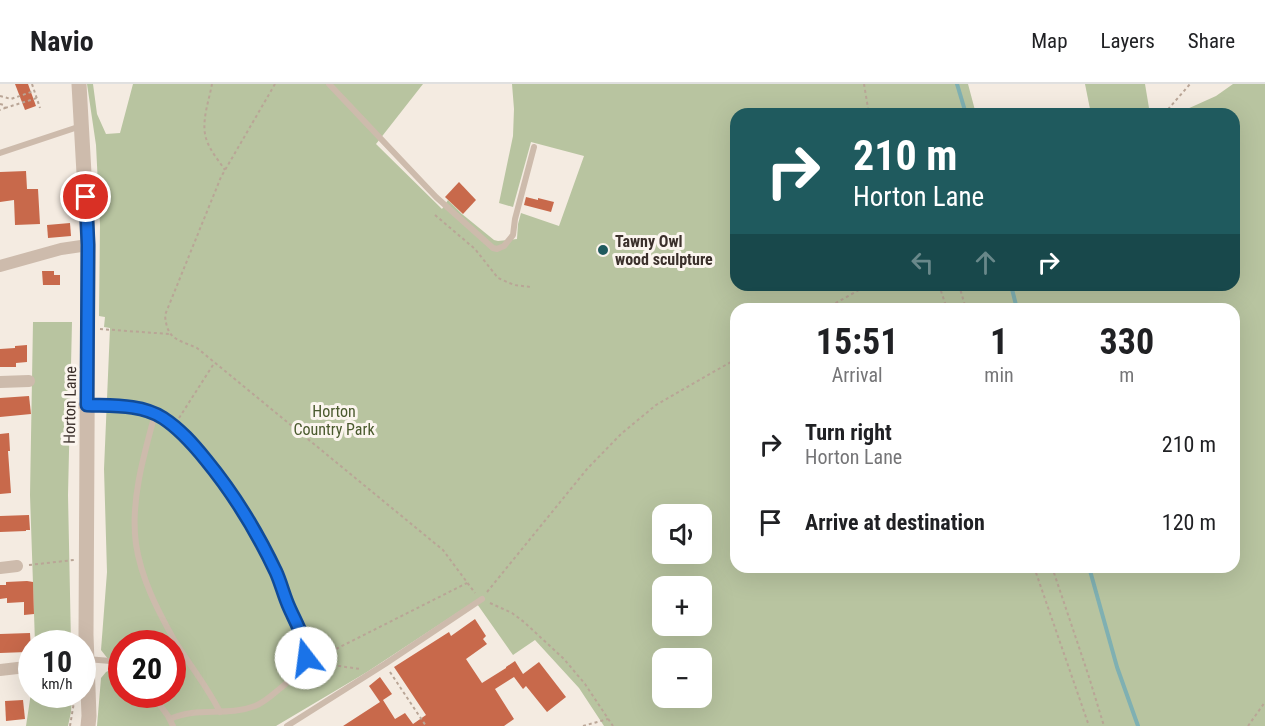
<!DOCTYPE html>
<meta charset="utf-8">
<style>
body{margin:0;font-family:"Roboto Condensed",sans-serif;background:#f2f2f2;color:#202124;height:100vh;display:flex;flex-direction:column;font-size:22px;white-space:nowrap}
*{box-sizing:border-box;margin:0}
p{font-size:20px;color:#757577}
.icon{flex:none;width:33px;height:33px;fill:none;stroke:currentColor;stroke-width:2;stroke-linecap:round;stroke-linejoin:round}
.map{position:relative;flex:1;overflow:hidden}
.panel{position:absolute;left:730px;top:219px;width:510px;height:270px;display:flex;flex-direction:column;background:#fff;border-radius:18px;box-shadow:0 6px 24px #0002}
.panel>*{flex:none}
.top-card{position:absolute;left:730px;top:24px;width:510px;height:183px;border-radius:18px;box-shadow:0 6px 24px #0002;background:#1f5a5e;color:#fff;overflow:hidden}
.fabs{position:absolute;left:652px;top:420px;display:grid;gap:12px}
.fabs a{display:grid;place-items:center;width:60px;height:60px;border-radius:12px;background:#fff;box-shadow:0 6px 24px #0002;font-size:30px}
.speed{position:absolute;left:18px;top:546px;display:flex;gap:12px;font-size:30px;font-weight:700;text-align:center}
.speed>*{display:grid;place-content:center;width:78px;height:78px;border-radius:50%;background:#fff;box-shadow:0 6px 24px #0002;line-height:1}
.speed small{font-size:15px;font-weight:400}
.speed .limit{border:9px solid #d22;background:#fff;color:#111}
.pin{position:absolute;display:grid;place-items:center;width:51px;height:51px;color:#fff;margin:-26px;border:3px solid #fff;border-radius:50%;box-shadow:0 2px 6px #0007}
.me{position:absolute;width:66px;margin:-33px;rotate:345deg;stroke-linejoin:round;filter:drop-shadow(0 0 4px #0008)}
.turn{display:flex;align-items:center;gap:21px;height:126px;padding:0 24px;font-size:27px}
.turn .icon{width:78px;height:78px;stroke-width:2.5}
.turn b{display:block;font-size:42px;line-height:51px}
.lanes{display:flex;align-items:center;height:57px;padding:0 24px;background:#0003;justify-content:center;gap:30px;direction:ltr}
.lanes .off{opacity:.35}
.eta{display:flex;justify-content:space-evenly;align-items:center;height:102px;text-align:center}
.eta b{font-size:36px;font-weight:700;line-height:42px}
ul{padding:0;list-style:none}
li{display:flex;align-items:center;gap:18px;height:78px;padding:0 24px}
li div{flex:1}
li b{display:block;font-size:22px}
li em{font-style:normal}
header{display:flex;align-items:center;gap:36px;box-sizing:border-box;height:84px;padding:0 30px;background:#fff;border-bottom:2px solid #e0e0e0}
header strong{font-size:28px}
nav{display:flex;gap:33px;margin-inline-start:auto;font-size:21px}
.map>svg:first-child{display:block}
.green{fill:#b8c4a0;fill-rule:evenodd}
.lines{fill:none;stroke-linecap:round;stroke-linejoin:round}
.stream{stroke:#7fb0b2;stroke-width:4}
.building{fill:#c8694b}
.path{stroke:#b9a596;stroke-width:2;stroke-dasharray:3 3;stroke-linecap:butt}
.service{stroke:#cdbbac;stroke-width:6}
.minor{stroke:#cdbbac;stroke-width:12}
.tertiary{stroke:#cdbbac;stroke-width:15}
.route-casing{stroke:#114b97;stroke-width:15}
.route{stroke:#1a73e8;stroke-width:10}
.poi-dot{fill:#1f5a5e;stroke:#fbf5ee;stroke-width:2}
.labels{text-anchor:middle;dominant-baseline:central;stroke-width:6;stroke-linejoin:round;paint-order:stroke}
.poi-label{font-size:16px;font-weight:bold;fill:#3b302b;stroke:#fbf5ee;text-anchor:start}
.street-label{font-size:16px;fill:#3b302b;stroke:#fbf5ee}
.park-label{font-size:16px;fill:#4a5a2e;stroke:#fbf5ee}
</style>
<header>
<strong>Navio</strong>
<nav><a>Map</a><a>Layers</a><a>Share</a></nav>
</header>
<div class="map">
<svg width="1265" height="642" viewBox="0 0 1265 642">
<rect width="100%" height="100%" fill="#f4ebe1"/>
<g class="green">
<path d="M87,0h6l4,30 9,20 14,-1 13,-49h290l-47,60 66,65 6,-9 14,14 32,26 4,1 19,-2 1,-15 3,-11 38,13 25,-70 -53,-14 -18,65 -14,-4 14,-67 1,-27 -2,-25h456l8,30h-240v171h498v-171h-58l40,-18 17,-12h32v642h-661l-25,-38 -44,-48 -22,15 -38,-54 -108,71 -91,54h-179l4,-48 5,-6 9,-4 -14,-18 6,-78 -3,-103 6,-141 -6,-1 1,-10 -6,-1 1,-91 -4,-80zM736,225h498v258h-498zM663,430h39v40h-39zM663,502h39v40h-39zM122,560h50v50h-50zM663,574h39v40h-39z"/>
<path d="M1085,0h60l5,30h-59z"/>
<path d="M33,238h39l-4,173 3,148h-36l-5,-148z"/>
<path d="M31,609l1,1 40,1 -1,17 -3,14h-42z"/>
</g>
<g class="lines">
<g class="stream">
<path d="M957,0l9,30"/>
<path d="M1011,201l6,24"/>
<path d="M1089,483l28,100 21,59"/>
</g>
</g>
<g class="building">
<path d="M15,0h13l8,22 -11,4z"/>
<path d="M26,87l1,18h11l2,35 -25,1 -1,-25 -14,2v-30z"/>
<path d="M459,98l17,18 -13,14 -18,-17z"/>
<path d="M526,113l12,3v-2l16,4 -3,10 -27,-7z"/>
<path d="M70,139l1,13 -23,2 -1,-13z"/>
<path d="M42,187h12v4h6v10h-17z"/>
<path d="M27,261v17l-11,1v4h-16v-18l15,-1v-2z"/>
<path d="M29,312l2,18 -31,3v-19z"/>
<path d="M9,349l1,18h-2l3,42 -11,1v-60z"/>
<path d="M29,431l1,15h-4v1l-26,1v-16z"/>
<path d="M27,497l6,1 1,32 -10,1v-13l-17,1v-5l-7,1v-14h6v-3z"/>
<path d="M475,535l11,17 -3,3 4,5 -21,15 16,24 24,-15v-1l9,-6 8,13 16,-12 27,35 -19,15 -21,-26 -3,3 -9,-12 -19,12 19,30 -10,7h-161l37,-24 -11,-16 11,-9 12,17 -9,6 12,19 10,-6 8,11 13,-9 -32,-48 55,-35 2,4z"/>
<path d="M30,549l1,16 -4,1v2l-27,1v-19z"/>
<path d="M23,616l2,19 -19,2 -1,-20z"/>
</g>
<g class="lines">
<g class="path">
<path d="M32,0l8,24"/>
<path d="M212,0c-3,17 -12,40 -5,57 4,11 12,20 18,29"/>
<path d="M275,0l-54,93 -56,138c2,25 12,24 32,33l246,202 32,43"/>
<path d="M864,0l5,30"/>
<path d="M0,12l11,3 23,-8"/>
<path d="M0,20l4,1 1,3 -5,2"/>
<path d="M5,24l32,-10"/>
<path d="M1164,30l26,-30"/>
<path d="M435,131l40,34 23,29 16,7 17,2"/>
<path d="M939,201l8,24"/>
<path d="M959,201l7,24"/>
<path d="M825,225l43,-24"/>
<path d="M100,245l69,5"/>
<path d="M179,334l34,-53"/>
<path d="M29,481l45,-5"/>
<path d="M1034,483l55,159"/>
<path d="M1052,483l37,110 15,49"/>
<path d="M487,508l100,-123 34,-35 35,-29 80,-46"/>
<path d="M490,519l22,10 12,9 40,37 21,25 28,42"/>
<path d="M313,571l21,-5 133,-67"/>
<path d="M309,587l23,-6 28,4"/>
<path d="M390,588l36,54"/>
<path d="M70,642l4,-24"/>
<path d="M583,642l25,-7"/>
<path d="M1248,642l17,-24"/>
</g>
<g class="service">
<path d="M329,0l107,113 57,51 4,1 7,-3 9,-11 2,-16 19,-72"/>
<path d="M0,69l81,-27"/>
<path d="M74,322l13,-1 52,3c13,4 26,10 36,18 12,10 22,22 31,34 28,34 51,72 70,112 5,10 8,23 12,34 7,16 24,43 15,59 -7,10 -17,19 -26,26 -7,6 -14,12 -22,15 -28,11 -58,0 -85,13"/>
<path d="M155,330c-11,40 -25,88 -19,130 5,34 21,65 37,94 15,25 34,48 47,74"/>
<path d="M87,575l35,3"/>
<path d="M152,610l16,22 5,10"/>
<path d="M287,642l98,-62 97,-65"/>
</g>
<g class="minor">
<path d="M0,182l61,-17 27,-4"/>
<path d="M0,298l29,-1"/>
<path d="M0,484l17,-2"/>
<path d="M0,586l26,-3"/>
</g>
<path class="tertiary" d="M79,0l9,161 -2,390 3,81 -1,10"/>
</g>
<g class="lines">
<defs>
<path id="route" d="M86,113l2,48 -1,160c25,1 54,-1 76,13 17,11 30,26 43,42 28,34 51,72 70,112 5,11 8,24 13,35 6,14 19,36 17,51"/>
</defs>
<use href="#route" class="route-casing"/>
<use href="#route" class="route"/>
</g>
<circle class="poi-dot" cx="603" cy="166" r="6"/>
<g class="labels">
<g class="poi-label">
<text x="615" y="157">Tawny Owl<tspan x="615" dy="18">wood sculpture</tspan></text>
</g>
<g class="street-label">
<text transform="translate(70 321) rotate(-89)">Horton Lane</text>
</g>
<g class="park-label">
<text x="334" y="327">Horton<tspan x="334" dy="18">Country Park</tspan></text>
</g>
</g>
</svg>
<div class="fabs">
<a><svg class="icon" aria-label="sound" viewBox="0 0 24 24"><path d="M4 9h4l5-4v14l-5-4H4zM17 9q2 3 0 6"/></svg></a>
<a>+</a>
<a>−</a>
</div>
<div class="speed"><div>10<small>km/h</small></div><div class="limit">20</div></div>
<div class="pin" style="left:86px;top:113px;background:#d93025"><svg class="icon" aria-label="arrive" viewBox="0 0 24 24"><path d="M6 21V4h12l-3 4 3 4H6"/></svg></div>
<svg class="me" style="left:306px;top:574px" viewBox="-20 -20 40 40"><circle r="19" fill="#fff"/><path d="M0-13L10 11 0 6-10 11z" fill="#1a73e8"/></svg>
<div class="top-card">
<div class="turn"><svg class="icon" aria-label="right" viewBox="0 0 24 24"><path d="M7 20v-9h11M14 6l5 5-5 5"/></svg><div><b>210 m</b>Horton Lane</div></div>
<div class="lanes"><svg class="icon off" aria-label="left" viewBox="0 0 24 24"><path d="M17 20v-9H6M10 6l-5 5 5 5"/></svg><svg class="icon off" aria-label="ahead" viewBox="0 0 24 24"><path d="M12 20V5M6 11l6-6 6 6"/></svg><svg class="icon" aria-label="right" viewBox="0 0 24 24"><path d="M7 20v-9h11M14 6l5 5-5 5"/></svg></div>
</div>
<section class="panel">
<div class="eta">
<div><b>15:51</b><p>Arrival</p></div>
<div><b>1</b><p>min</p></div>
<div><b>330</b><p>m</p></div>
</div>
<ul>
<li><svg class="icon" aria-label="right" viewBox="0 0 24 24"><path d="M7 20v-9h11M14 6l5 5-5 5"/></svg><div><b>Turn right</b><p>Horton Lane</p></div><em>210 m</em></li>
<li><svg class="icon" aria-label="arrive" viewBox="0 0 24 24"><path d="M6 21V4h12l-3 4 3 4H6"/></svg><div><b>Arrive at destination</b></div><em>120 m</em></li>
</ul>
</section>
</div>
